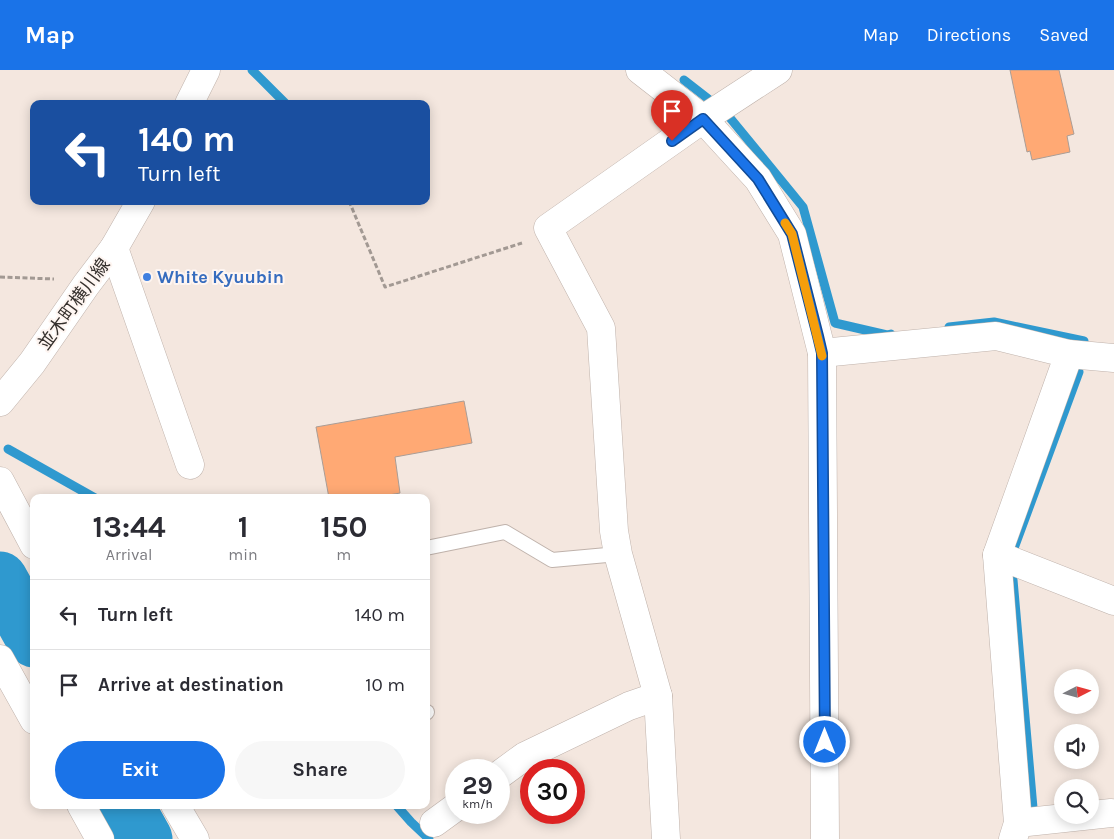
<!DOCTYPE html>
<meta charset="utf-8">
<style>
body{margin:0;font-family:Karla,"Noto Sans JP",sans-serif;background:#f7f7f7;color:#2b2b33;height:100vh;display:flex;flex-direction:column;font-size:19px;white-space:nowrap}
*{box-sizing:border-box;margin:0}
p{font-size:16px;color:#7c7c81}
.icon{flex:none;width:28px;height:28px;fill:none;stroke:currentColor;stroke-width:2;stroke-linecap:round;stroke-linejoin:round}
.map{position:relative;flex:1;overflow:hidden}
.panel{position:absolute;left:30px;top:424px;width:400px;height:315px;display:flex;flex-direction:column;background:#fff;border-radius:10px;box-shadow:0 2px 12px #0003}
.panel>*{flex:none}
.banner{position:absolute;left:30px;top:30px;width:400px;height:105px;border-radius:10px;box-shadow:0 2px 12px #0003;background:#1a4fa0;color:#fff;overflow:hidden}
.needle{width:32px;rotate:84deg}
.buttons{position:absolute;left:1054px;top:599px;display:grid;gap:10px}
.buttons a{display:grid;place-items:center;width:45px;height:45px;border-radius:50%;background:#fff;box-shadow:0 2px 12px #0003;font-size:25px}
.speed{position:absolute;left:445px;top:689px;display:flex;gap:10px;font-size:25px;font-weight:700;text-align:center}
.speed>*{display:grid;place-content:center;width:65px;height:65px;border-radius:50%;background:#fff;box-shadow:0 2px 12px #0003;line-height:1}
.speed small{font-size:12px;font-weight:400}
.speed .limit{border:8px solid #d22;background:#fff;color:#111}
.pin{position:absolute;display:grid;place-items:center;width:42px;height:42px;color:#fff;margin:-51px -21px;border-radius:50% 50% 50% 0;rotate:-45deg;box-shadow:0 0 5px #0007}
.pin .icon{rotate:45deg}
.me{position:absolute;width:55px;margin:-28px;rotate:0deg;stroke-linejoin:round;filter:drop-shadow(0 0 4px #0008)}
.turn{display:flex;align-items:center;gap:18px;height:105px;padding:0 25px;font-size:22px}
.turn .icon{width:65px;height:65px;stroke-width:2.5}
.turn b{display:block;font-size:35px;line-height:42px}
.eta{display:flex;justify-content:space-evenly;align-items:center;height:85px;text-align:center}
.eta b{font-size:30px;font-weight:700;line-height:35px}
.action{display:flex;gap:10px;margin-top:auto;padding:10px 25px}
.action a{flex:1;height:58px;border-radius:30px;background:#1a73e8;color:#fff;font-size:20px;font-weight:700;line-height:58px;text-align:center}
.action a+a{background:#f7f7f7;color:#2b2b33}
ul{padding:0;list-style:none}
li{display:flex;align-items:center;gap:15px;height:70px;padding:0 25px;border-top:1px solid #e1e1e2}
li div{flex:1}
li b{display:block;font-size:19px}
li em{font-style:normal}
header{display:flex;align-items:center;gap:30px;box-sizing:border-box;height:70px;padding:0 25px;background:#1a73e8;color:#fff}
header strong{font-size:24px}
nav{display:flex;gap:28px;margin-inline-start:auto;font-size:18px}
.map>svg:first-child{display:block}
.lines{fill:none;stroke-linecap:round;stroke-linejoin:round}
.stream{stroke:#2f99cf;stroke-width:9}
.river{stroke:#2f99cf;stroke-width:55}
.building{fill:#ffa974;stroke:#aa9d96}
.service-casing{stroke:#bfb2ab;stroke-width:16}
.minor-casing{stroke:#bfb2ab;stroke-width:29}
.tertiary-casing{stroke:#bfb2ab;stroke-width:29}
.path{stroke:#a29993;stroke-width:3;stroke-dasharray:5 2.5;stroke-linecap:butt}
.service{stroke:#fff;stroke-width:14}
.minor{stroke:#fff;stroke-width:28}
.tertiary{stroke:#fff;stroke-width:28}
.route-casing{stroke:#114b97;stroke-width:12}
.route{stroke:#1a73e8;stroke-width:9}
.slow{stroke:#f59e0b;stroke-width:9}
.shop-dot{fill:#3f7fe0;stroke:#fef5f1;stroke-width:2}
.labels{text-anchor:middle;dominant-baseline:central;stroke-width:4;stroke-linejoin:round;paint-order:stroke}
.shop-label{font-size:18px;font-weight:bold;fill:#366cbe;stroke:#fef5f1;text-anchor:start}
.street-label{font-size:18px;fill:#35302d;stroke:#fef5f1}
</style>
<header>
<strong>Map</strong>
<nav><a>Map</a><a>Directions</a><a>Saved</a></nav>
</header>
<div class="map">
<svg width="1114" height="769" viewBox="0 0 1114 769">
<rect width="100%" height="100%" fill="#f4e7df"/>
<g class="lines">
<g class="stream">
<path d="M252,0l34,34"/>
<path d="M684,10l27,21"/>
<path d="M726,43l77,94 32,116 52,12 4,-1"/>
<path d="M949,257l45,-5 90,19"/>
<path d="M8,379l87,49"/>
<path d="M1013,481l66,-179"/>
<path d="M1013,510l20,228"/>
<path d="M396,735l15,17 18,17"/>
</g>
<g class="river">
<path d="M0,509l34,61"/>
<path d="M126,735l19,34"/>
</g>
</g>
<g class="building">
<path d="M1010,0h49l15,64 -7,2 3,16 -38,8 -2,-9 -3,1z"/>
<path d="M464,331l8,42 -77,14 5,36 -11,2v3h-60l-13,-71z"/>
</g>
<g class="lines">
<defs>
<g id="service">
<path d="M426,478l79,-16 47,28 66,-6"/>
<path d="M426,643l1,-1"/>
</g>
<g id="minor">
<path d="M640,0l63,49 55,60 34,55 30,119 3,486"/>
<path d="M114,178l76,217"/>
<path d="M822,283l174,-17 73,18 -72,201 21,268 -5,16"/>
<path d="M1069,284l45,4"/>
<path d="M0,411l34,64"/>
<path d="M997,485l117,46"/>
<path d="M0,589l34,61"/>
<path d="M499,705l26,-19 104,-50 29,-10"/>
<path d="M81,735l19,34"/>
<path d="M175,735l20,34"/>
<path d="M434,753l22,-16"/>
<path d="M1018,753l93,-10"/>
<path d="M666,769l-8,-143 -40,-142 -4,-23 -13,-203 -53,-100 155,-109 75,-49"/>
</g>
<g id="tertiary">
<path d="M189,34l17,-34"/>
<path d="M0,332l32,-39 54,-78 28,-37 27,-47"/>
</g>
</defs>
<use href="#service" class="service-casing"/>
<use href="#minor" class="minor-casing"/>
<use href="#tertiary" class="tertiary-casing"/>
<g class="path">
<path d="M349,131l36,86 137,-44"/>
<path d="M0,207l54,2"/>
</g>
<use href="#service" class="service"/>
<use href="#minor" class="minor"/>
<use href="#tertiary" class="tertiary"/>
</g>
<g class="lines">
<defs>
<path id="route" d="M672,71l31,-22 55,60 34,55 26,102 4,17 3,389"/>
</defs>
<use href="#route" class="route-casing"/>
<use href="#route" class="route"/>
<path class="slow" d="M785,153l7,11 30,122"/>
</g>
<circle class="shop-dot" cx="147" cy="207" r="5"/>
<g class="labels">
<g class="shop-label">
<text x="157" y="207">White Kyuubin</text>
</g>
<g class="street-label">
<text transform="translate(74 234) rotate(-54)">並木町横川線</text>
</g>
</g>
</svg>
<div class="buttons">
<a><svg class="needle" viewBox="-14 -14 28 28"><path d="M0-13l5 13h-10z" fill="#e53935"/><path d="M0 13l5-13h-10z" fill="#7c7c81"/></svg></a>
<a><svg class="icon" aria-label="sound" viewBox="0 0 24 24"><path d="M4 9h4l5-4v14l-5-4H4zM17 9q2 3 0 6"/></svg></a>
<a><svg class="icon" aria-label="search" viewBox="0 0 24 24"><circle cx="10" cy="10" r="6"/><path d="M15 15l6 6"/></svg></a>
</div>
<div class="speed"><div>29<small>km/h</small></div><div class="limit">30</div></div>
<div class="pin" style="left:672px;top:71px;background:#d93025"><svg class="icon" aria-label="arrive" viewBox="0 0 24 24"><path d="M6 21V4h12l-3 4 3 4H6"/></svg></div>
<svg class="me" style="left:825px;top:672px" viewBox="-20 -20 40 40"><circle r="17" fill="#1a73e8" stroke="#fff" stroke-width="3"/><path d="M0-11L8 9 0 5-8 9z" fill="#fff"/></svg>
<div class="banner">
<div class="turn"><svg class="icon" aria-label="left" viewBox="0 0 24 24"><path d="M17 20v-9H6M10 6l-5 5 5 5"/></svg><div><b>140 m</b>Turn left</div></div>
</div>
<section class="panel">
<div class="eta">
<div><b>13:44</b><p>Arrival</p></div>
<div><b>1</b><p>min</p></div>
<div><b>150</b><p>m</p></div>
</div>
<ul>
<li><svg class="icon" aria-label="left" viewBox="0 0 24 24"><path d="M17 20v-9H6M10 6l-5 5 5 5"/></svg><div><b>Turn left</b></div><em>140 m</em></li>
<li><svg class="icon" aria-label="arrive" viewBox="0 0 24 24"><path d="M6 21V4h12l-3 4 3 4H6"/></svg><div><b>Arrive at destination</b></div><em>10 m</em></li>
</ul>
<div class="action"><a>Exit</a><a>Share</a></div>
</section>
</div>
